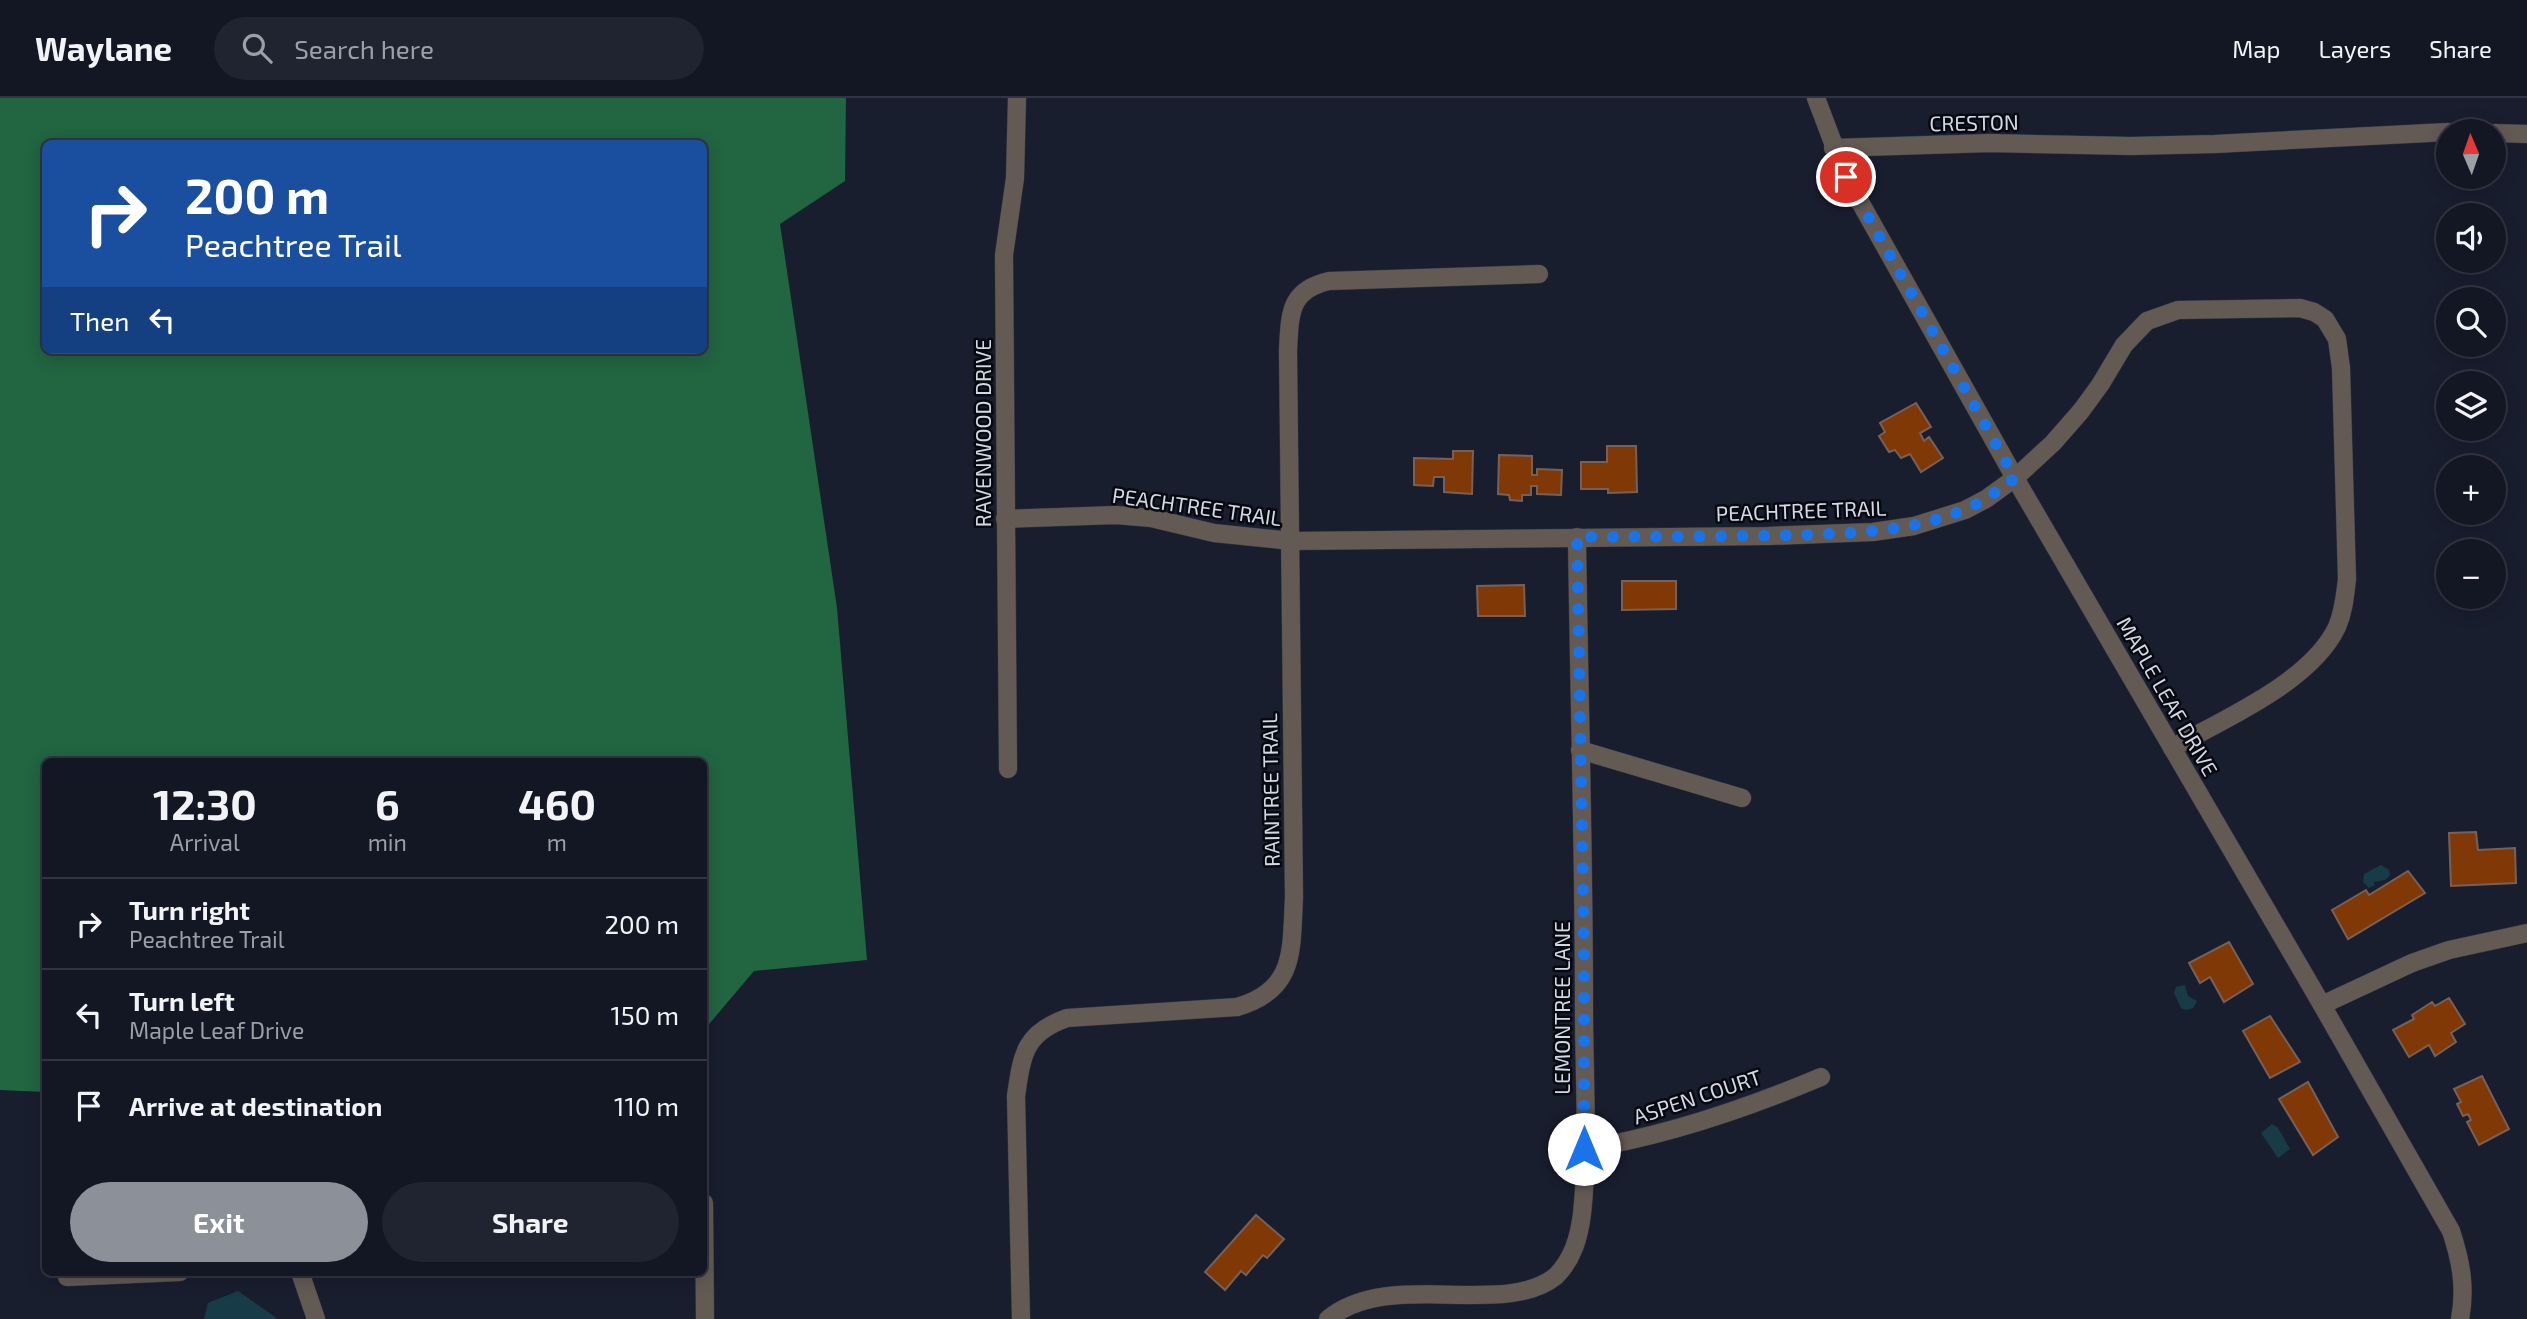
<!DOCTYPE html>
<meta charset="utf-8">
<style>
body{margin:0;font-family:"Exo 2",sans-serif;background:#202330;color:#f1f3f6;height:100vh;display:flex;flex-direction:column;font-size:26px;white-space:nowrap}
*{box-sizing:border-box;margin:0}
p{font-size:23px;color:#9d9fa6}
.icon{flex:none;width:38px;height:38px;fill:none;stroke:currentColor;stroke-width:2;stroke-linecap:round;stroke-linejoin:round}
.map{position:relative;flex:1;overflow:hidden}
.side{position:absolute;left:42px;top:660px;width:665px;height:518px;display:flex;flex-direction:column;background:#131623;border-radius:10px;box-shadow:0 4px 18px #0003,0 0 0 2px #323541}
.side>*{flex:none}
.banner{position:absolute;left:42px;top:42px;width:665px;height:214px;border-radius:10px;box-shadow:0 4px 18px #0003,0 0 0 2px #323541;background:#1a4fa0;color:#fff;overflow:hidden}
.needle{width:46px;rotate:358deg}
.tools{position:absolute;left:2436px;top:21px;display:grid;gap:14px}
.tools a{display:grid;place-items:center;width:70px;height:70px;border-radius:50%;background:#131623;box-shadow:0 4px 18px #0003,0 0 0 2px #323541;font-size:35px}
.pin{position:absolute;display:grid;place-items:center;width:60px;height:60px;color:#fff;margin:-30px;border:4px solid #fff;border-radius:50%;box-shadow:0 2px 7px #0007}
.me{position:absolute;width:77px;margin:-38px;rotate:0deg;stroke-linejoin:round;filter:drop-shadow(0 0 5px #0008)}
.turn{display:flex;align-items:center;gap:24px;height:147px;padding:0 28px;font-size:32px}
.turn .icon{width:91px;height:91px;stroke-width:2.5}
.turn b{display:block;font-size:49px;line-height:60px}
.then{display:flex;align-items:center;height:66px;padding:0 28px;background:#0003;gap:14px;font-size:26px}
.eta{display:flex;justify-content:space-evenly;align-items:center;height:119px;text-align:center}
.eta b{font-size:42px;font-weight:700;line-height:49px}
.cta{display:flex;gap:14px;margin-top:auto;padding:14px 28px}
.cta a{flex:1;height:80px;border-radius:42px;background:#8c9099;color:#fff;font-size:28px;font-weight:700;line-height:80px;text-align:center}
.cta a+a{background:#202330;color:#f1f3f6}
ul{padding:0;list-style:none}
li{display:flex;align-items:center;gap:21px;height:91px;padding:0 28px;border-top:2px solid #323541}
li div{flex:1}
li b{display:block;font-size:26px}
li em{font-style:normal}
header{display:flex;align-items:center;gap:42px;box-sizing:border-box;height:98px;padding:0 35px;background:#131623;border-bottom:2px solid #323541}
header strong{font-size:33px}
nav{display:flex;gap:38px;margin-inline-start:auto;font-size:24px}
.search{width:490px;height:63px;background:#202330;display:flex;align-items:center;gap:18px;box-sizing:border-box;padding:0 24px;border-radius:38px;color:#9d9fa6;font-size:26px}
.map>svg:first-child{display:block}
.forest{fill:#216541;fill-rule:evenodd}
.water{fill:#183c47}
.building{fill:#803807;stroke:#776156;stroke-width:2}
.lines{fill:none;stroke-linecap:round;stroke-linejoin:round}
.street-casing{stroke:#333848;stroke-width:19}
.street{stroke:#635a54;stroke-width:18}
.route{stroke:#1a73e8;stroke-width:12;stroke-dasharray:0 21.6}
.labels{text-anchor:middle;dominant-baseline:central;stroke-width:5;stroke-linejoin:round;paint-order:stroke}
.street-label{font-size:21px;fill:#d4d8e4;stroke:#070910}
</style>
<header>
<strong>Waylane</strong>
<div class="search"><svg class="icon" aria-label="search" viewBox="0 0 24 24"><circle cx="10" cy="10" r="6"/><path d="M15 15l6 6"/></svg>Search here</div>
<nav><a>Map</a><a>Layers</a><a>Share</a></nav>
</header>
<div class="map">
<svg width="2527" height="1221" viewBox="0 0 2527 1221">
<rect width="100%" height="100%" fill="#191e2f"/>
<path class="forest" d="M0,0h846l-1,83 -65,43 57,384 30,352 -113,11 -50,59v-269h-658l-1,331 -45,-2zM46,46h658v206h-658z"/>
<g class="water">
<path d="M2381,767l8,5 1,5 -5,5 -12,2 2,3 -6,3 -6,-6 1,-8z"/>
<path d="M2185,887l3,11 9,5 -4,7 -7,2 -5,-2 -7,-15 2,-6z"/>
<path d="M2272,1026l6,4 12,21 -12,9 -17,-25z"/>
<path d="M238,1193l40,28h-74l4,-16z"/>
</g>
<g class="building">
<path d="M1916,305l15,24 -11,6 4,8 5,-4 14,21 -22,14 -11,-18 -9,4 -6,-8 -6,2 -10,-16 6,-4 -5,-9z"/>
<path d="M1607,348h29l1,46 -29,1v-4h-27v-27h26z"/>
<path d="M1453,353h20l-1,43 -28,-2v-15h-10l-1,9 -19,-1v-27l39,1z"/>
<path d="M1499,357l33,1v19h5v-6l25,1 -1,25 -24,-1v-8h-6v9h-9v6l-12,-1 -1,-5 -11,-1z"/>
<path d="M1622,483h54v28l-54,1z"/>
<path d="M1524,487l1,31h-47l-1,-30z"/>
<path d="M2476,734l2,18 37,-2 1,35 -65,3 -2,-53z"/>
<path d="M2408,773l17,22 -77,46 -16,-29 34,-20 3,5z"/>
<path d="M2229,844l24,42 -29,18 -14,-25 -10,6 -11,-20z"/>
<path d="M2449,900l16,26 -14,9 5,9 -21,14 -6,-11 -20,12 -16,-27 21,-11 -2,-4 20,-13 3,4z"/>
<path d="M2270,918l30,46 -30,16 -27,-47z"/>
<path d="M2482,978l27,53 -30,16 -12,-23 4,-2 -3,-6 -5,2 -6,-12 4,-2 -7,-13z"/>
<path d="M2308,984l30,55 -25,18 -34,-56z"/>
<path d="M1256,1117l28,24 -17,19 -4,-3 -17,20 -5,-4 -16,19 -20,-18z"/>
</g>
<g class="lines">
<defs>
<g id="street">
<path d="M1816,0l30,79 169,301 307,527 129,226c10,30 15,57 9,88"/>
<path d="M2494,35l33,1"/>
<path d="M1833,50l157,-5 141,3 84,-2 233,-12"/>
<path d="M1005,421l111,-4 35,3 63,15 77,8 477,-5 105,-4 41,-6 51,-16 21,-11 29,-21 38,-35 28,-32 19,-26 24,-40 23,-24 31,-11 122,-2 14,4 11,7 12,20 4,29 6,211c-2,16 -3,32 -10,48 -26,55 -113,92 -165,121"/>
<path d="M1580,652l162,48"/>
<path d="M1008,671l-4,-514 11,-77 2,-80"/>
<path d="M2322,907l90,-42 37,-13 78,-17"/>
<path d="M1584,1051c82,-13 161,-40 237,-72"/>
<path d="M704,1105l1,116"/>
<path d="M300,1174l16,47"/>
<path d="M67,1179l113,-5"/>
<path d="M1021,1221l-5,-223c6,-41 8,-63 51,-78l170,-11c59,-17 54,-56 57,-109l-6,-548c2,-36 1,-60 41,-69l210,-7"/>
<path d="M1328,1221c62,-51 175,0 228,-43 17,-17 23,-39 26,-62 7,-65 2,-141 2,-206 0,-157 -5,-314 -7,-471"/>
</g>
</defs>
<use href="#street" class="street-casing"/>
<use href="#street" class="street"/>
</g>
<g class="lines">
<path class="route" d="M1584,1051v-200l-7,-412c73,-1 147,0 220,-2 58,-2 114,-3 169,-26 18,-7 33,-20 49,-31l-169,-301"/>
</g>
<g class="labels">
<g class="street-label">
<text transform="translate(1974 24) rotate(-1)">CRESTON</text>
<text transform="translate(982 335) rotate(-90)">RAVENWOOD DRIVE</text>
<text transform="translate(1197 408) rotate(8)">PEACHTREE TRAIL</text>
<text transform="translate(1801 412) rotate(-2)">PEACHTREE TRAIL</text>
<text transform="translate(2168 598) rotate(60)">MAPLE LEAF DRIVE</text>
<text transform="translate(1270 692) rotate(-91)">RAINTREE TRAIL</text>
<text transform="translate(1561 910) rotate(-90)">LEMONTREE LANE</text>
<text transform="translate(1697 998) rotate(-18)">ASPEN COURT</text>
</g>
</g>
</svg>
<div class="tools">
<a><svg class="needle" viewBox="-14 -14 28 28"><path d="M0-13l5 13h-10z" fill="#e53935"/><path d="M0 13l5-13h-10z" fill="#9d9fa6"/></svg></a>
<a><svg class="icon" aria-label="sound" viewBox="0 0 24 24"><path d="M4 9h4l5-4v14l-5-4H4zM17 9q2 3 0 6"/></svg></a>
<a><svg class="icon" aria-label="search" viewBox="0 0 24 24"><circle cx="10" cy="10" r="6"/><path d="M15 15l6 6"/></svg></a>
<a><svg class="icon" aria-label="layers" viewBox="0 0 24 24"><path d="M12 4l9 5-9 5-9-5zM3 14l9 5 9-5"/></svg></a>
<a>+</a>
<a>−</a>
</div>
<div class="pin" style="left:1846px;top:79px;background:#d93025"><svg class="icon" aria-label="arrive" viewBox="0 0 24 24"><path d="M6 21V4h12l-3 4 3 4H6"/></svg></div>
<svg class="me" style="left:1584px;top:1051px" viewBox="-20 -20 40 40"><circle r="19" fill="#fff"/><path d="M0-13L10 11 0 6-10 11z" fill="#1a73e8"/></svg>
<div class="banner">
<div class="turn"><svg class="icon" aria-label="right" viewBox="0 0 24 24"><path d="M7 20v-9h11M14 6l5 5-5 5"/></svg><div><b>200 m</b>Peachtree Trail</div></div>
<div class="then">Then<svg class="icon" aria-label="left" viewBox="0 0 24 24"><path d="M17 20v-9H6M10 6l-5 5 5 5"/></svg></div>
</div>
<section class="side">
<div class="eta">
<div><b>12:30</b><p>Arrival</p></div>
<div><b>6</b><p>min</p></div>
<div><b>460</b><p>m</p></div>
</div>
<ul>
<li><svg class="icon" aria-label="right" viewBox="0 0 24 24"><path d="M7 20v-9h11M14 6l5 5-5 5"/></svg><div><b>Turn right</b><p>Peachtree Trail</p></div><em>200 m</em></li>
<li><svg class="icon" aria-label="left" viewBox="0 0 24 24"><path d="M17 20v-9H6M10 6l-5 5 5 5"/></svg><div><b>Turn left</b><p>Maple Leaf Drive</p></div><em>150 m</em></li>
<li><svg class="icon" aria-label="arrive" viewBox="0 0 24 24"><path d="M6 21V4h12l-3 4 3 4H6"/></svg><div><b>Arrive at destination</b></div><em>110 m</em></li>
</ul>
<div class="cta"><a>Exit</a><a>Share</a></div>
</section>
</div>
